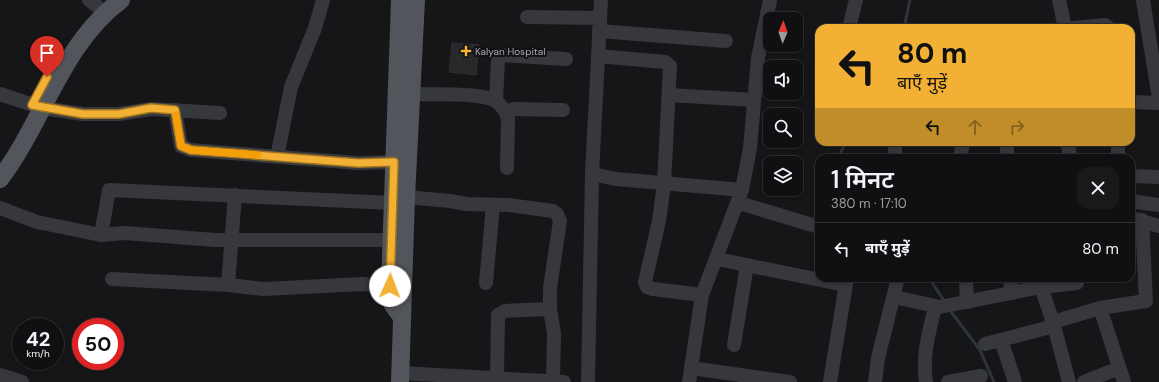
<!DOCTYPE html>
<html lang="hi">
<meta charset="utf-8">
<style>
body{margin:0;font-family:"DM Sans","Noto Sans Devanagari",sans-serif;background:#19191b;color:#f1f3f6;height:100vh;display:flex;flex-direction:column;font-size:15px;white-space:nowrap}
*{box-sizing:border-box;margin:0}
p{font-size:13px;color:#9c9d9f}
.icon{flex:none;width:22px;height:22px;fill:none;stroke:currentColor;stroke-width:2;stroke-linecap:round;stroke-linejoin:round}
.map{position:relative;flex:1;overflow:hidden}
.side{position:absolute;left:815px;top:154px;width:320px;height:128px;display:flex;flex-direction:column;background:#101012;border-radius:12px;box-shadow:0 2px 6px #0003,0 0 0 1px #303032}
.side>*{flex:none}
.hud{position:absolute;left:815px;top:24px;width:320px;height:122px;border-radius:12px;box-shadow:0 2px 6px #0003,0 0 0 1px #303032;background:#f2b134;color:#111;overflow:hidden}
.needle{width:26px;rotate:2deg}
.controls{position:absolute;left:763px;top:12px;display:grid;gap:8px}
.controls a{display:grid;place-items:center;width:40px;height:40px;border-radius:8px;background:#101012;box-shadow:0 2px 6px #0003,0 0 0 1px #303032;font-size:20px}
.speed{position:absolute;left:12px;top:318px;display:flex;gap:8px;font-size:20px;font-weight:700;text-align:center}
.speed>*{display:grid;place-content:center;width:52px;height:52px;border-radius:50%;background:#101012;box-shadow:0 2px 6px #0003,0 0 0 1px #303032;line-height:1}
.speed small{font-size:10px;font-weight:400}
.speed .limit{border:6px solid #d22;background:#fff;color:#111}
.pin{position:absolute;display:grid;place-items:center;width:34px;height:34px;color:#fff;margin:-41px -17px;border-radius:50% 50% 50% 0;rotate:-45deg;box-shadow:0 0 4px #0007}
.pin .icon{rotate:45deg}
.me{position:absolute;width:44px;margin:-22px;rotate:2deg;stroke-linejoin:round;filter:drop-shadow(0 0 3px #0008)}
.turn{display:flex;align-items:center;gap:14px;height:84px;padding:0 16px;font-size:18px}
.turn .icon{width:52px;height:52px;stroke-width:2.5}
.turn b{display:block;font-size:28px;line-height:34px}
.lanes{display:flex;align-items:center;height:38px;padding:0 16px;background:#0003;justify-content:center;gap:20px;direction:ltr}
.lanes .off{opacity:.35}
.round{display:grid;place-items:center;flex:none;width:42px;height:42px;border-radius:12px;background:#19191b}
.head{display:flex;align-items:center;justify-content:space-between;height:68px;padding:0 16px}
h1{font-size:24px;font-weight:600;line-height:30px}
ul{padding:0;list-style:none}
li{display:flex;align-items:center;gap:12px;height:52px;padding:0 16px;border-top:1px solid #303032}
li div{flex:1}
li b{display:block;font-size:15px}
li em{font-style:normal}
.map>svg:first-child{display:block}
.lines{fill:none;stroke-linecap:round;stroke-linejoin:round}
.stream{stroke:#2c353c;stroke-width:3}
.building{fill:#29292c;stroke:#303034}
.minor{stroke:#37383d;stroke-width:14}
.major{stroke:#53555c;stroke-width:18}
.route-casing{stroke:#9d7322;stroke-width:10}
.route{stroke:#f2b134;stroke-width:7}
.slow{stroke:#f59e0b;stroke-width:7}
.poi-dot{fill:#f2b134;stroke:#111113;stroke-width:1.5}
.labels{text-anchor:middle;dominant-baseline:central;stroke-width:4;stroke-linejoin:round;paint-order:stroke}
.poi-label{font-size:10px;fill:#a8adb8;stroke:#111113;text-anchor:start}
</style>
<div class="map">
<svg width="1159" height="382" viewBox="0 0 1159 382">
<rect width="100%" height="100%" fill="#161618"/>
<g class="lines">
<g class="stream">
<path d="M904,28l6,-28"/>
<path d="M841,158v-6l5,-10"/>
<path d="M929,278l16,24"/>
<path d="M949,309l31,41 14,32"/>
</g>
</g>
<path class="building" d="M452,43l27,2 -3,30 -27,-3z"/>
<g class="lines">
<g class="minor">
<path d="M89,0l8,6"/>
<path d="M601,0l-9,174 24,5 126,11"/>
<path d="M1059,0l6,28"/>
<path d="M1143,0l16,98"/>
<path d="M527,17l73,1"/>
<path d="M849,28l7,-28"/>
<path d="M1072,28l33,-3 4,3"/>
<path d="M599,31l127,10"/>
<path d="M598,56l67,6 5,4 -6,118 -5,37 -14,61 2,5 6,2 49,6"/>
<path d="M401,93c21,3 79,-2 94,8 6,3 11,11 13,17l-1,50"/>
<path d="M0,94l42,14 41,6h36l32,-5 69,4"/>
<path d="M669,95l85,5"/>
<path d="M496,101l2,-41 2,-5 66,4"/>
<path d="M1131,102l28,1"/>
<path d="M175,110l6,36 10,4 167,13 36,-1"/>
<path d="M506,112l8,-3 49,1"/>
<path d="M895,142v16"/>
<path d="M1007,142v16"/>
<path d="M1067,142l4,16"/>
<path d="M1118,142v16"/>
<path d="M277,157l14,-70 24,-59 8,-28"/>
<path d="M960,158l3,-16"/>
<path d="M1131,176l28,1"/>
<path d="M406,197l44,4 16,3 42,1 45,6 4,3 3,7 -10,67v21l4,24 -1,48"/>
<path d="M1131,201l28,4"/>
<path d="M739,203l80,24"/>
<path d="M0,208l37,14 64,13 24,-2 90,7h176"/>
<path d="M1131,218l28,8"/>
<path d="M101,235l8,-45 284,13"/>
<path d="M717,259l128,26"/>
<path d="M966,278l1,24"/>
<path d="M1010,278l1,14"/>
<path d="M112,279l116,6 36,4 99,-5 27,2"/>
<path d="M486,283l7,-78"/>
<path d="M228,285l7,-90"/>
<path d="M1041,287l12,35"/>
<path d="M894,297l46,10 101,-20 36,-4"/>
<path d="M1100,308l24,74"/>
<path d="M1001,340l14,42"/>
<path d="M985,344l69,-18"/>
<path d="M734,345l13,-80"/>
<path d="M691,368l99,14"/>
<path d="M400,373l164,9"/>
<path d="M0,375l22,7"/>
<path d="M497,379l1,-64 7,-4 45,-2"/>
<path d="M588,382l4,-208"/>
<path d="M689,382l13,-87 40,-105 8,-42 8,-90 12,-58"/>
<path d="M830,382l17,-104"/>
<path d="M875,382l3,-24 20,-80"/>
<path d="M926,382c-4,-27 3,-50 9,-75"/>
<path d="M948,382l33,-6"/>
<path d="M1069,382l-16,-60 47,-14 46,-7 -4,-81"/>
<path d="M1084,382l35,-14"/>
</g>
<g class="major">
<path d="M400,0l-10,286 3,19 8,11"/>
<path d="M0,179c44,-58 61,-134 121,-179"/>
<path d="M400,382l6,-185 10,-197"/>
</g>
</g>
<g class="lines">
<defs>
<path id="route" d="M47,77l-15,28 51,9h36l32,-6 24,2 6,36 10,4 167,13 36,-1 -4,124"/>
</defs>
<use href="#route" class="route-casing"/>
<use href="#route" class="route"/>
<path class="slow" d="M176,115l5,31 10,4 67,5"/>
</g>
<path class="poi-dot" d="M464 45h4v4h4v4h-4v4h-4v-4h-4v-4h4z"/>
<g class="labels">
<g class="poi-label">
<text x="475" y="51">Kalyan Hospital</text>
</g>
</g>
</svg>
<div class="controls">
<a><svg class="needle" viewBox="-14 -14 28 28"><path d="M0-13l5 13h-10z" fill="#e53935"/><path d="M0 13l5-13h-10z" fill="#9c9d9f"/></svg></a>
<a><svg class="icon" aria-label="sound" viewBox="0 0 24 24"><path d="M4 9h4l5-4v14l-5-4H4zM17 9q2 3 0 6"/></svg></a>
<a><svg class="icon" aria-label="search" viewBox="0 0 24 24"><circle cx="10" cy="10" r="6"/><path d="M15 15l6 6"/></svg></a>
<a><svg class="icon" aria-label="layers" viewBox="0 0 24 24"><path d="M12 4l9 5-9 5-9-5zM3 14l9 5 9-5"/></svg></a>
</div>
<div class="speed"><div>42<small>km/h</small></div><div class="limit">50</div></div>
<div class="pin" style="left:47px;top:77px;background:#d93025"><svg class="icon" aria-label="arrive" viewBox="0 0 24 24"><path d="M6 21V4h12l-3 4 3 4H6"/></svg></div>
<svg class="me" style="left:390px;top:286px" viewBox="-20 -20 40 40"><circle r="19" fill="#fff"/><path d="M0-13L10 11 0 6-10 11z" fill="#f2b134"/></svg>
<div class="hud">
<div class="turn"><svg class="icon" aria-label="left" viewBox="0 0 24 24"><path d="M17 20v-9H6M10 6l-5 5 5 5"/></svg><div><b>80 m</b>बाएँ मुड़ें</div></div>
<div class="lanes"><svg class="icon" aria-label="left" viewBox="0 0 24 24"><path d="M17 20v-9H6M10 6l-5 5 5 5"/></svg><svg class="icon off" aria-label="ahead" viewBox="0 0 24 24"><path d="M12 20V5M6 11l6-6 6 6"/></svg><svg class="icon off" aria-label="right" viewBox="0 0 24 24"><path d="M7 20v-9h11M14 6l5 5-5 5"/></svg></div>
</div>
<section class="side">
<div class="head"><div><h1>1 मिनट</h1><p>380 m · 17:10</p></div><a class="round"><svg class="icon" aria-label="close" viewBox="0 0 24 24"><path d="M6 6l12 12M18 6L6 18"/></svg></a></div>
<ul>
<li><svg class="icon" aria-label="left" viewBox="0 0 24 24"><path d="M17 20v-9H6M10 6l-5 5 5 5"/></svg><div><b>बाएँ मुड़ें</b></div><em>80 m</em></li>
</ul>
</section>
</div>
